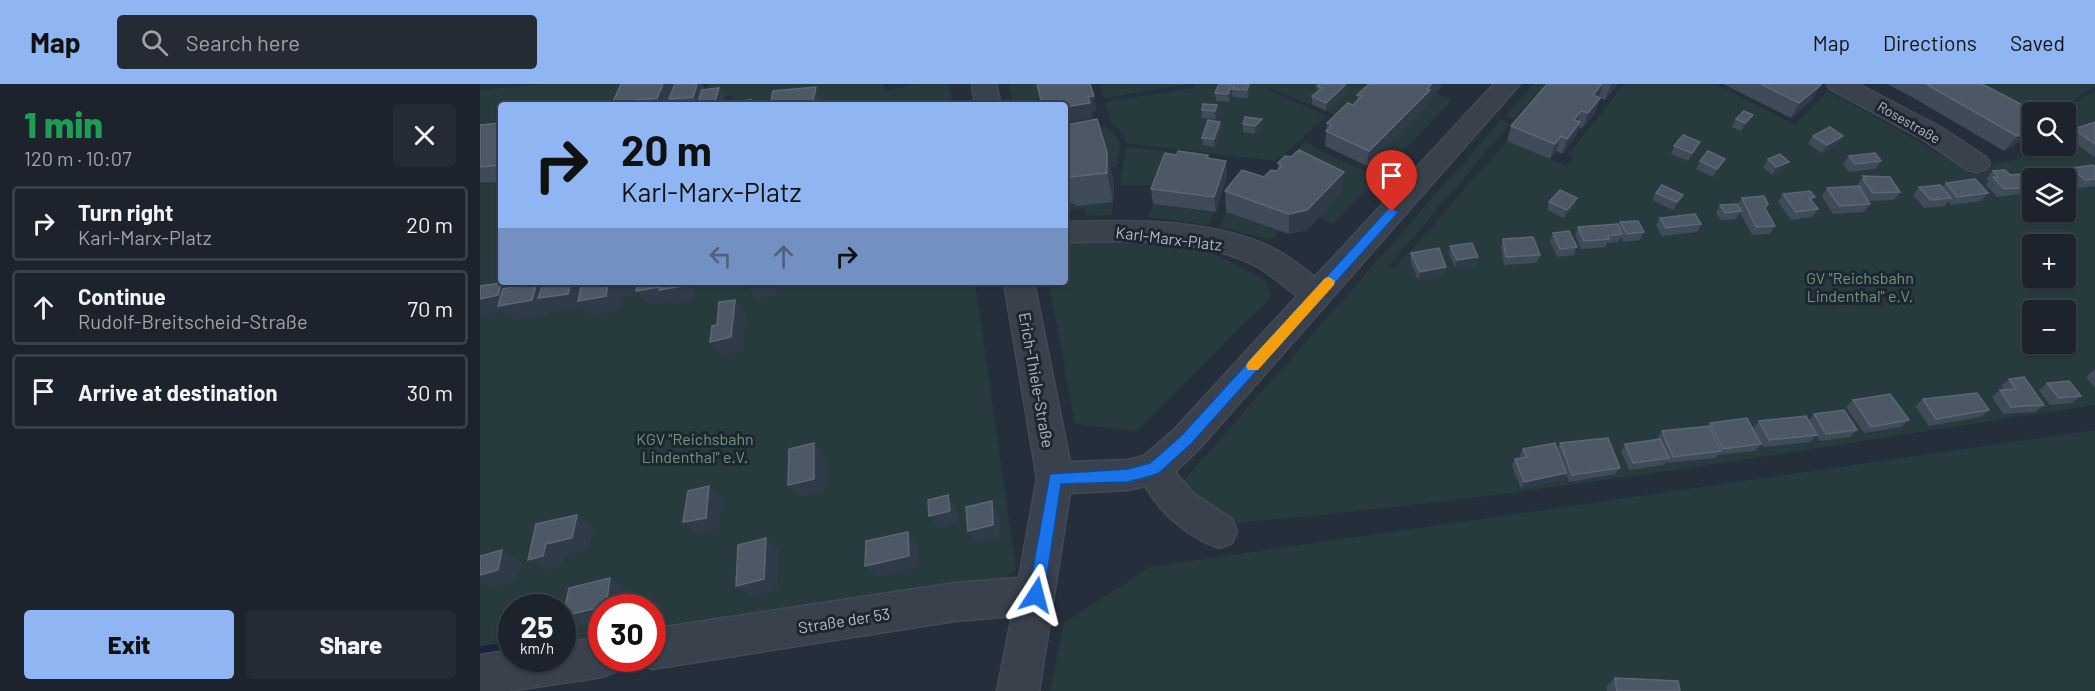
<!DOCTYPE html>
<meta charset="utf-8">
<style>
body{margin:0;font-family:Barlow,sans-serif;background:#252b35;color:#f1f3f6;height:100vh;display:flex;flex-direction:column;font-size:22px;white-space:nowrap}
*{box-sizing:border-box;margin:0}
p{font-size:20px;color:#a0a4aa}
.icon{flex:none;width:33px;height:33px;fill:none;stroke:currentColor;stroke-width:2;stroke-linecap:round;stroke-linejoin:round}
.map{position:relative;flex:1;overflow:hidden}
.drawer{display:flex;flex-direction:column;background:#1c232d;width:480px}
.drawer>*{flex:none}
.guide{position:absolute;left:18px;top:18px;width:570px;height:183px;border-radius:6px;box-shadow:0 2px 4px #0004,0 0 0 2px #3a4049;background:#8fb5f2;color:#111;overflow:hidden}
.tools{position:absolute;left:1542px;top:18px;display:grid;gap:12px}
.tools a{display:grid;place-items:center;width:54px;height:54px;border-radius:6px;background:#1c232d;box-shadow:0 2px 4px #0004,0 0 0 2px #3a4049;font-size:30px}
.speed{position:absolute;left:18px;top:510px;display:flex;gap:12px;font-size:30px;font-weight:700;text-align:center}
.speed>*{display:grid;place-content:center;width:78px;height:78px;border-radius:50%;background:#1c232d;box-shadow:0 2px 4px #0004,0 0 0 2px #3a4049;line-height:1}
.speed small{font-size:15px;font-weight:400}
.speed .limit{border:9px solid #d22;background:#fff;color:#111}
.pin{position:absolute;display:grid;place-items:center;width:51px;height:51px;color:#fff;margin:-62px -26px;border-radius:50% 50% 50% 0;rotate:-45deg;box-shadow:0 0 6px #0007}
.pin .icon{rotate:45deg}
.me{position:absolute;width:66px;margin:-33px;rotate:9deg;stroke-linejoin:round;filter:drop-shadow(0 0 4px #0008)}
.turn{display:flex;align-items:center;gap:21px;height:126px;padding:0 24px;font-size:27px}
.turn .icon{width:78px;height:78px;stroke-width:2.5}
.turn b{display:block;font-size:42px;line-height:51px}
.lanes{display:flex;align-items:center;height:57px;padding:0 24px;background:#0003;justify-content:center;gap:30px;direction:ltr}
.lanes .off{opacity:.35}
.round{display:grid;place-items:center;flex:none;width:63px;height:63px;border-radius:6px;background:#252b35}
.head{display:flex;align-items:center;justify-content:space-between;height:102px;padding:0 24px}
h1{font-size:36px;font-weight:800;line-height:45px;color:#1e9e55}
.cta{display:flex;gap:12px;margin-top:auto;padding:12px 24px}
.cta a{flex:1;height:69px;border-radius:6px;background:#8fb5f2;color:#111;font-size:24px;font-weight:800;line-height:69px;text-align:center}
.cta a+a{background:#252b35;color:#f1f3f6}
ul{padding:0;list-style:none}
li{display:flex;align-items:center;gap:18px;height:75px;margin:0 12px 9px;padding:0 12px;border:3px solid #3a4049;border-radius:6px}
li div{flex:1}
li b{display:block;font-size:22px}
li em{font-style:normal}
header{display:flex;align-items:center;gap:36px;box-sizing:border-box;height:84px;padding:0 30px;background:#8fb5f2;color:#111}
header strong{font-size:28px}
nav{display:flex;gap:33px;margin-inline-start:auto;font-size:21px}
.search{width:420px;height:54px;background:#252b35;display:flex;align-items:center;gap:15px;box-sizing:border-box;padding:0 21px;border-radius:6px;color:#a0a4aa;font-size:22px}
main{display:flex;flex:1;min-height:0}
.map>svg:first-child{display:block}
.green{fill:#273a3d;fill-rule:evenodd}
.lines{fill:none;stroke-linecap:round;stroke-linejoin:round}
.stream{fill:#192639;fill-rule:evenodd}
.minor-casing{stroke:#424a55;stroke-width:3}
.minor{fill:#39414c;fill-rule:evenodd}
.wall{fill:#404b5a}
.shaded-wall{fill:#303b49}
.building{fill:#4c5866;stroke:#5c6775;stroke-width:1.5}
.route{fill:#1a73e8;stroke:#114b97;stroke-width:1.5}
.slow{fill:#f59e0b}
.labels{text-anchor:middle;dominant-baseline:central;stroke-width:6;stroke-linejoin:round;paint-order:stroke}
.far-street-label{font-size:14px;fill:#b4bcc7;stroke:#1e2631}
.street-label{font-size:16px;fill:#b4bcc7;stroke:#1e2631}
.park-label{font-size:16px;fill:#6d9777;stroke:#1e2631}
</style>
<header>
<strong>Map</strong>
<div class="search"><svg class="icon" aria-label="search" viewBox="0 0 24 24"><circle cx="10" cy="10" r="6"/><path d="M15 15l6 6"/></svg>Search here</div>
<nav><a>Map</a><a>Directions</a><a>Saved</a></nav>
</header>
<main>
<section class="drawer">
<div class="head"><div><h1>1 min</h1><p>120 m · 10:07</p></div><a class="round"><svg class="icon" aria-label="close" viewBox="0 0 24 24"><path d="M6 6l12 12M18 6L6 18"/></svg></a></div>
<ul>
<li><svg class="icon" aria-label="right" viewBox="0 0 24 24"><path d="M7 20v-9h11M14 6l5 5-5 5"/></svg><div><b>Turn right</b><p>Karl-Marx-Platz</p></div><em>20 m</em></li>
<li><svg class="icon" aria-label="ahead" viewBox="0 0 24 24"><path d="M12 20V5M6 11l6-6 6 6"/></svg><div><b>Continue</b><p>Rudolf-Breitscheid-Straße</p></div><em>70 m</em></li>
<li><svg class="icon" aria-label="arrive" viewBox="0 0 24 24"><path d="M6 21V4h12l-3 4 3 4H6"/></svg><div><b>Arrive at destination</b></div><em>30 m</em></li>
</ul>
<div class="cta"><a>Exit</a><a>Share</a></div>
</section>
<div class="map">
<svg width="1615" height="607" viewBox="0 0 1615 607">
<rect width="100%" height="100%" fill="#252f3c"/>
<g class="green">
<path d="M66,0h120l-36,21h-129v29l-21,-1v-43z"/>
<path d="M229,0h174l2,7 33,-7h31l3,21h-221l2,-9 -29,2z"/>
<path d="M529,0h29l5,21h-30z"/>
<path d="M619,0h90l-85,14z"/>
<path d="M715,0h179l-32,34 -76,-32 -1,2 61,28 -49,45 -151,-18 -2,-10 -12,-8 -7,-23 88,-14z"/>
<path d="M1053,0h12l-31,35 -9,-3z"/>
<path d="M1144,0h91l80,41 33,-34 69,38 76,45 21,-10 24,-5 18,-13h30v-34h-34l-77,-28h140v2l-26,17 3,2 23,-14v314c-290,44 -580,95 -873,119l-44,-37 323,-367 9,4 -122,143 6,2 113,-128 59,25 7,-9 -5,-2zM1552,94h34v34h-34zM1552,160h34v34h-34zM1552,226h34v34h-34z"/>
<path d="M956,9l16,7 -69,72 -15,-6 59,-60 -2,-2z"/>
<path d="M625,42l11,9 4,9 -3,22 -9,2 -43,-34z"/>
<path d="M825,58l8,3 2,4 63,28 -45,47 -14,-7 23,-25 -61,-27z"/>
<path d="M646,63l40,4 -12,34h-34z"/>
<path d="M21,98v100h109l-1,5 41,-5h325l41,288 -19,14 -344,53 -1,-29h-50l-1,37 -38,6 -1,-43h-50l-1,50 -31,5v-479z"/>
<path d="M585,115l12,6 36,-3 -1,13 -25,1 -3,-7 -12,1 -7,-4z"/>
<path d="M673,120l61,8 -6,13 -60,-8z"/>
<path d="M746,128l53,19 -4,7 -7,1 -48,-12z"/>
<path d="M653,158l77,10 52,26 5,5 3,15 -134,133 -61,-7 -26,-142h16l2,-39z"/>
<path d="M1615,346v261h-1045l14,-68 86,-56z"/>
</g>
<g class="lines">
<path class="stream" d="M32,558v12l-32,4v-12z"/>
<defs>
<g id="minor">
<path d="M492,0h24l5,21h-26z"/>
<path d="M1014,0h26l-322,366 -23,22 19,22 38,25 5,12 -5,12 -13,5c-31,-12 -57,-33 -74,-62l-17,4 -58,3 -31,198h-42l15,-75 -57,5 -303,48 -14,-6 -2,-5h16v-29l303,-46 64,-5 18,-100 -33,-196h30l36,180 58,-2 16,-4 30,-26 123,-134c-14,-11 -28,-24 -45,-32 -55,-27 -127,-23 -187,-22v-20c66,-2 153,-4 213,29 13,7 25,17 37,26z"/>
<path d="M1347,0h31l82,43 46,30 4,6 -4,6 -10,3 -10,-3 -44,-30 -92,-50z"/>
<path d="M122,553v21h19l-5,13 -14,6 -93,14h-29v-36l32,-5v8h50v-15z"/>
</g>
</defs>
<use href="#minor" class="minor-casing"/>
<use href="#minor" class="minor"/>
</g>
<g class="wall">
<path d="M141,0h52l2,2 1,-2h26l2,3 -1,3 16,-2 5,8 -2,7 32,2h-81l-1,-3 -1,3h-56l-2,-3z"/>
<path d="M754,0h16v5l-2,9 -15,-1 -1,-5 -3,10 -13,-1 -1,-8 18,-6z"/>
<path d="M889,0h75l-15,16 -1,5 -61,61 -42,-20 2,-23 30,-22v-6z"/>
<path d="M1067,0h71l-13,16 -5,-2 -5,15 -13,16 -3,-2 -4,10 -13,17 -6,-3 -6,8 -43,-18 4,-15z"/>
<path d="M1243,0h96l-7,16 -21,18z"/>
<path d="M1407,0h95l50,28v21l-28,18 -92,-54z"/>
<path d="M837,2l28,7 -19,18 -14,-7v-8l5,-4z"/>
<path d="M723,20l15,9 -3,6 -13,-1v-8z"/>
<path d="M1273,31l-5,8 -7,8 -9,-4 4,-8z"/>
<path d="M740,38l1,8 -6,17 -12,-2 -1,-7z"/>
<path d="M1615,38v34l-1,1 -27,-20 7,-8z"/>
<path d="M0,39l2,2 19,-2v59l-21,1z"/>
<path d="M763,40l19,3 -7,7 -12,-2z"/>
<path d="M585,41l49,56 -1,21 -36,4 -12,-7z"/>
<path d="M1333,52l25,8 -16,9 -14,-9z"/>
<path d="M1194,62l23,4 -9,11 -17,-7z"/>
<path d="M697,71h31l1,3 18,17 -11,37 -63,-8 -2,-15z"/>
<path d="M1369,72l32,5 -6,8 -26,3 -6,-8z"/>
<path d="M1288,75l21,3 -5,8 -12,5 -9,-8z"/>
<path d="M1220,77l21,5 -8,11 -17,-8z"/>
<path d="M798,79l64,29 -35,38 -18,4 -63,-22 -1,-21 39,-14 12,-6 2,-2z"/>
<path d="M1615,83v19l-17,2 -13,-12 7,-8z"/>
<path d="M1513,87l28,7 5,-5 6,5v18l-5,-7 -5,5 -25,3 -11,-12 3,-3 -3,-3z"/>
<path d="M1383,92l37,16 -6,8 -26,1 2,3 -6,8 -31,2 -11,-18 5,-8 30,-2 2,-1 -1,-1z"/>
<path d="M1466,99l42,10 -7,8 -30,4 -3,-4 -3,5 -21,2 -11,-13 6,-8h23z"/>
<path d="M1176,109l27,2 -4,8 -6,7 -21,-10z"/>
<path d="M1303,110l32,3 -3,4 6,8 -6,8 -21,3 -13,-18z"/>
<path d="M1097,114l-2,8 -11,12 -17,-8 2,-8z"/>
<path d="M1262,114l23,11 10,17 -5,8 -18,1 -12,-23 -4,7 -15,1 -5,-7 4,-8h17z"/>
<path d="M1180,134l41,6 -4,8 -35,4 -6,-11z"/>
<path d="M1140,138l24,10 -4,8 -17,2 -2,-5 -3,5 -11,1 -1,4 -25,2 -6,-14 3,-8 41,-1z"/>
<path d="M1073,149l24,14 -3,8 -17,2 -7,-16z"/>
<path d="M1023,155l37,16 -3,8 -33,2 -3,-18z"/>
<path d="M970,162l28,11 -2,7 -21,4 -6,-15z"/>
<path d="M931,169l34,22 -27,5 -8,-20z"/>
<path d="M1615,285v19l-9,-11z"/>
<path d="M1529,295l35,26 -9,7 -32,2 -11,-17 8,-7h4l-3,-4z"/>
<path d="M1567,299l34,13 -9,7 -22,2 -11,-15z"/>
<path d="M1443,315l66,11 -8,7 -52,9 -14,-20z"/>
<path d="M1373,316l56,20 -8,7 -37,6 -18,-26z"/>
<path d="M1334,330l43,16 -7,7 -30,4 -4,-6 -6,7 -47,5 -10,-19 6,-7h50z"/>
<path d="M1230,339l51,21 -6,7 -37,4 -3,3 -47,5 -1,-2 -3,4 -35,5 -8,-19 4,-7 33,-5 -1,-1 5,-7 45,-4z"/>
<path d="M1080,359l60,25 -4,6 -47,8 -3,-8 -3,6 -42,8 -9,-22 3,-7 6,-1 -1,-3 3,-6h34z"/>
<path d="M1135,594l65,13h-73l-1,-4z"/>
</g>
<g class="shaded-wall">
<path d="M183,0h10l4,5 -8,10 3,3 -1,3h-9l-5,-7z"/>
<path d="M217,0h5l2,3 -6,18 -5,-8z"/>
<path d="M752,0v8l-3,10 -1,-8z"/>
<path d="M769,0h1v5l-2,9 -1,-8z"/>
<path d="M952,0h12l-15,16 -1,5 -61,61 2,-15z"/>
<path d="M1122,0h1l-4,13 -6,-2z"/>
<path d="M1131,0h7l-13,16 6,-15z"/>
<path d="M865,1v8l-19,18v-8z"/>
<path d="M1341,1l-9,15 -21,18 8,-15z"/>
<path d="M336,3l8,15 -1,3h-11z"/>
<path d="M239,4l5,8 -3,9h-7z"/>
<path d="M614,12l3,15 -5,1 1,6 -28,5v-16l23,-10z"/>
<path d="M1120,14l-5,15 -13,16 6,-16z"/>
<path d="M737,21l1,8 -3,6v-8z"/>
<path d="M1101,27l-5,15 -2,-6z"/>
<path d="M1273,31l-5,8 -7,8 4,-8z"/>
<path d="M782,35v8l-7,7v-8z"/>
<path d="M740,38l1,8 -6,17 -1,-8z"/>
<path d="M1100,38l-5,15 -13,17 5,-15z"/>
<path d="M1552,42v7l-28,18 13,-15z"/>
<path d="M1081,52l-5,15 -6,8 5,-15z"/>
<path d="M1363,52l-5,8 -16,9 5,-8z"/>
<path d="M1220,58l-3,8 -9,11 4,-8z"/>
<path d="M627,68l7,29 -1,21 -6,-29z"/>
<path d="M1245,75l-4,7 -8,11 4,-8z"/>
<path d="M746,77l1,14 -11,37 -2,-15z"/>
<path d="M1309,78l-5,8 -12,5 4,-8z"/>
<path d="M864,88l-2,20 -35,38 -18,4v-20z"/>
<path d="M1203,111l-4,8 -6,7 4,-8z"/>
<path d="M1097,114l-2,8 -11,12 3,-8z"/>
<path d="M998,173l-2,7 -21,4 2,-8z"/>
<path d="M966,183l-1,8 -27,5 2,-8z"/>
<path d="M57,198l15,14 19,-14h10l7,7 28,-7h17l2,2 -2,12 -11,1 -2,13 -28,5 -9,-9 -1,2 -28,4 -5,-4 -2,6 -33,6 -10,-9 -24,5v-17l21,-16 15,14z"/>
<path d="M202,198h14l-2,18 -22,4 -2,-2 -21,3 -13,-14z"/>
<path d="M279,198h17v13l-20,4 -11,-14z"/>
<path d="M255,216l11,14 -3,37 -21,4 -12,-13z"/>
<path d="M334,359l11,13v35l-26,6 -11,-12z"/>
<path d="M1086,389l-3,7 -42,8 3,-6z"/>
<path d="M229,402l13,12 -3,31 -21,5 -15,-12z"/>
<path d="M468,411l8,12 2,15 -20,6 -9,-12z"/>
<path d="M512,417l7,12 1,24 -25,5 -7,-11z"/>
<path d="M97,431l17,12 -5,22 -25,6 -3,12 -14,3 -19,-10z"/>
<path d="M428,448l9,11 1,24 -42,10 -11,-11z"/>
<path d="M286,454l13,12 -2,40 -27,7 -14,-11z"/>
<path d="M22,466l20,11 -5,20 -25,6 -12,-6v-6z"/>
<path d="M130,494l17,11 -3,19h-22v13l-20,5 -19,-10z"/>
</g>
<g class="building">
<path d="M141,0h42l-6,14 -44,4z"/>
<path d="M195,0h22l-4,13 -24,2z"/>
<path d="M557,0h53l4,12 -6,1 2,6 -25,4v-2h-23z"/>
<path d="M739,0h13l-4,10 -13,-1z"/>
<path d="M754,0h15l-2,6 -15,-1z"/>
<path d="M840,0h23l2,1 -19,18 -14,-7 10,-8 -5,-2z"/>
<path d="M889,0h63l-5,5 3,1 -61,61 -43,-20 6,-6 -5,-2 21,-20 5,2 9,-9 -5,-1z"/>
<path d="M1067,0h55l-9,11 7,3 -12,15 -7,-2 -7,9 6,2 -13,17 -6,-3 -6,8 -44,-18z"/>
<path d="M1281,0h58l2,1 -22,18z"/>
<path d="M1446,0h56l54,28h-4v14l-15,10z"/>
<path d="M336,3l-4,18h-42l3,-14z"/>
<path d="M239,4l-5,16 -17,1 5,-15z"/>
<path d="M271,16l-2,5h-44z"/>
<path d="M723,20l14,1 -2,6 -13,-1z"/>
<path d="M1264,27l9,4 -8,8 -9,-4z"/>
<path d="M765,33l17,2 -7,7 -12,-2z"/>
<path d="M617,35l10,33v21l-38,4 -4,-2v-50z"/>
<path d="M728,36l12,2 -6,17 -12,-1z"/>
<path d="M1615,38v22l-21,-15z"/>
<path d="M21,39v42l-21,2v-42z"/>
<path d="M1350,43l13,9 -16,9 -14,-9z"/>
<path d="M1203,51l17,7 -8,11 -18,-7z"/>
<path d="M819,66l45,22 -37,38 -18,4 -64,-23 17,-21 22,7 7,-7 5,1 6,-5 -4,-3 7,-7 6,1z"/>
<path d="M698,67l30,4 -1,3 19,3 -12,36 -63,-8 14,-36 12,2z"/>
<path d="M1228,67l17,8 -8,10 -17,-8z"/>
<path d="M1395,69l6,8 -26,3 -6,-8z"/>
<path d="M1300,70l9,8 -13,5 -8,-8z"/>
<path d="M1613,81l2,2v12l-10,1 -13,-12z"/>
<path d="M1525,86l5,5 9,-1 10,13 -25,2 -11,-12h5l-5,-6z"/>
<path d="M1569,86l9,8h-26v2l-6,-7z"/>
<path d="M1383,92l27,1 10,15 -27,1 -10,-14 2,-1z"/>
<path d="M1495,95l13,14 -31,4 -11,-14z"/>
<path d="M1182,101l21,10 -6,7 -21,-9z"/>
<path d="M1460,101l11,13 -20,2 -12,-13z"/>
<path d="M1379,102l11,18 -31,2 -12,-18z"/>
<path d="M1080,106l17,8 -10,12 -18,-8z"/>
<path d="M1330,107l5,6 -6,1 9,11 -22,3 -13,-18z"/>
<path d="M1284,112l4,8 -3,4 10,18 -19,1 -14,-29z"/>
<path d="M1257,120l4,7 -16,2 -5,-8z"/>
<path d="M1215,130l6,10 -35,4 -6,-10z"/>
<path d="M1158,137l6,11 -17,2 -7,-12z"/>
<path d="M1138,140l4,10 -14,2 1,3 -25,2 -6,-14z"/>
<path d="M1089,147l8,16 -17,2 -7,-16z"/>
<path d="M1053,153l7,18 -34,2 -3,-18z"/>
<path d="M992,159l6,14 -21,3 -7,-14z"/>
<path d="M959,164l7,19 -26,5 -9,-19z"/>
<path d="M57,198l-5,18 -34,6 5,-17z"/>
<path d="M64,198h27l-3,12 -30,4z"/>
<path d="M102,198h34l-8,1 -2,13 -28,5z"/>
<path d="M158,198h44v4l-23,4 1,-3 -24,4z"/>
<path d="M266,198h13l-14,3z"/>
<path d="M21,199l-3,12 -18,4v-13z"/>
<path d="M255,216l-4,37 -21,5 2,-16 5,-1 2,-23z"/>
<path d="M1544,293l20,28 -33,2 -11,-17 16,-1 -7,-10z"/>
<path d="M1589,297l12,15 -22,2 -12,-15z"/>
<path d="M1497,309l12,17 -53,9 -13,-20z"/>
<path d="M1410,310l19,26 -38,7 -18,-27z"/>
<path d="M1364,326l13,20 -31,4 -12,-20z"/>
<path d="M1326,332l11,19 -48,5 -10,-19z"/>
<path d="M1267,334l14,26 -38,5 -13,-26z"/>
<path d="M1229,342l12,25 -48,6 -11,-26z"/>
<path d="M1128,354l12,30 -48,7 -12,-32z"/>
<path d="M1180,355l9,19 -36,5 -8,-19z"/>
<path d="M334,359v36l-26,6 1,-36z"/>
<path d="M1075,359l11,30 -42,9 -9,-23 12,-2 -4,-8z"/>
<path d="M229,402l-3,32 -23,4 5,-31z"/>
<path d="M468,411l2,16 -21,5 -1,-16z"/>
<path d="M512,417l1,24 -25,6 -2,-24z"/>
<path d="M97,431l-5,23 -26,6 -3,12 -15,4 8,-36z"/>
<path d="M428,448l1,24 -44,10 1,-25z"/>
<path d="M286,454l-2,41 -28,7 2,-41z"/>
<path d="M22,466l-4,20 -18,5v-19z"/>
<path d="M130,494l-4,28 -43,10 6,-28z"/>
<path d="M1135,594l63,3 2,10h-63z"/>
</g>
<path class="route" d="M912,124l6,4 -2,3 -205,229 -32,29 -5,2 -26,7 -67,2 -17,111 -2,6 -6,2 -6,-2 -2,-6 22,-121 78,-5 22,-6 31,-27 207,-227z"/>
<path class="slow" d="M849,193l6,4 -1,4 -76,85h-10l-2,-4 2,-4 77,-84z"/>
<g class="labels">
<g class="far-street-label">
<text transform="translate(1429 38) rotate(30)">Rosestraße</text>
</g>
<g class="street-label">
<text transform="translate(689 154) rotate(7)">Karl-Marx-Platz</text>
<text transform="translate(557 296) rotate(80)">Erich-Thiele-Straße</text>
<text transform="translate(364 536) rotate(-9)">Straße der 53</text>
</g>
<g class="park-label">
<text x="1380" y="193">GV "Reichsbahn<tspan x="1380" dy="18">Lindenthal" e.V.</tspan></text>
<text x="215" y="354">KGV "Reichsbahn<tspan x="215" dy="18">Lindenthal" e.V.</tspan></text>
</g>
</g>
</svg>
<div class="tools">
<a><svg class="icon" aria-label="search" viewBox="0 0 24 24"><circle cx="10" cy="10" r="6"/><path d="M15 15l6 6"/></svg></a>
<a><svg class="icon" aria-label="layers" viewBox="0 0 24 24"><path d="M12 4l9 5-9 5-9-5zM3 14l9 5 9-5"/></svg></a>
<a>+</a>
<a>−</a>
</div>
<div class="speed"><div>25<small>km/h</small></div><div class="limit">30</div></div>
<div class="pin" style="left:912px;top:128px;background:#d93025"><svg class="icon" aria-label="arrive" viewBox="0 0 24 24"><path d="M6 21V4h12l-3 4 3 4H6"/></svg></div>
<svg class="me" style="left:556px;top:511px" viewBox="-20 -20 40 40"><path d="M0-17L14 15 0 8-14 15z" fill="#1a73e8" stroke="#fff" stroke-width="4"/></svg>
<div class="guide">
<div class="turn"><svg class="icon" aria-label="right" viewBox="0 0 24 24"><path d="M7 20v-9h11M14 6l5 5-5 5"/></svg><div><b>20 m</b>Karl-Marx-Platz</div></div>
<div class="lanes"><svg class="icon off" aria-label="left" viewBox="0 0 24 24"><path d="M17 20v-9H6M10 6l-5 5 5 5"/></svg><svg class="icon off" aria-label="ahead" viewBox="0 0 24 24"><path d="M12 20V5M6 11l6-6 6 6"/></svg><svg class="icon" aria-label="right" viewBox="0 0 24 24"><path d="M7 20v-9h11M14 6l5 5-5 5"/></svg></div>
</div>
</div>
</main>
